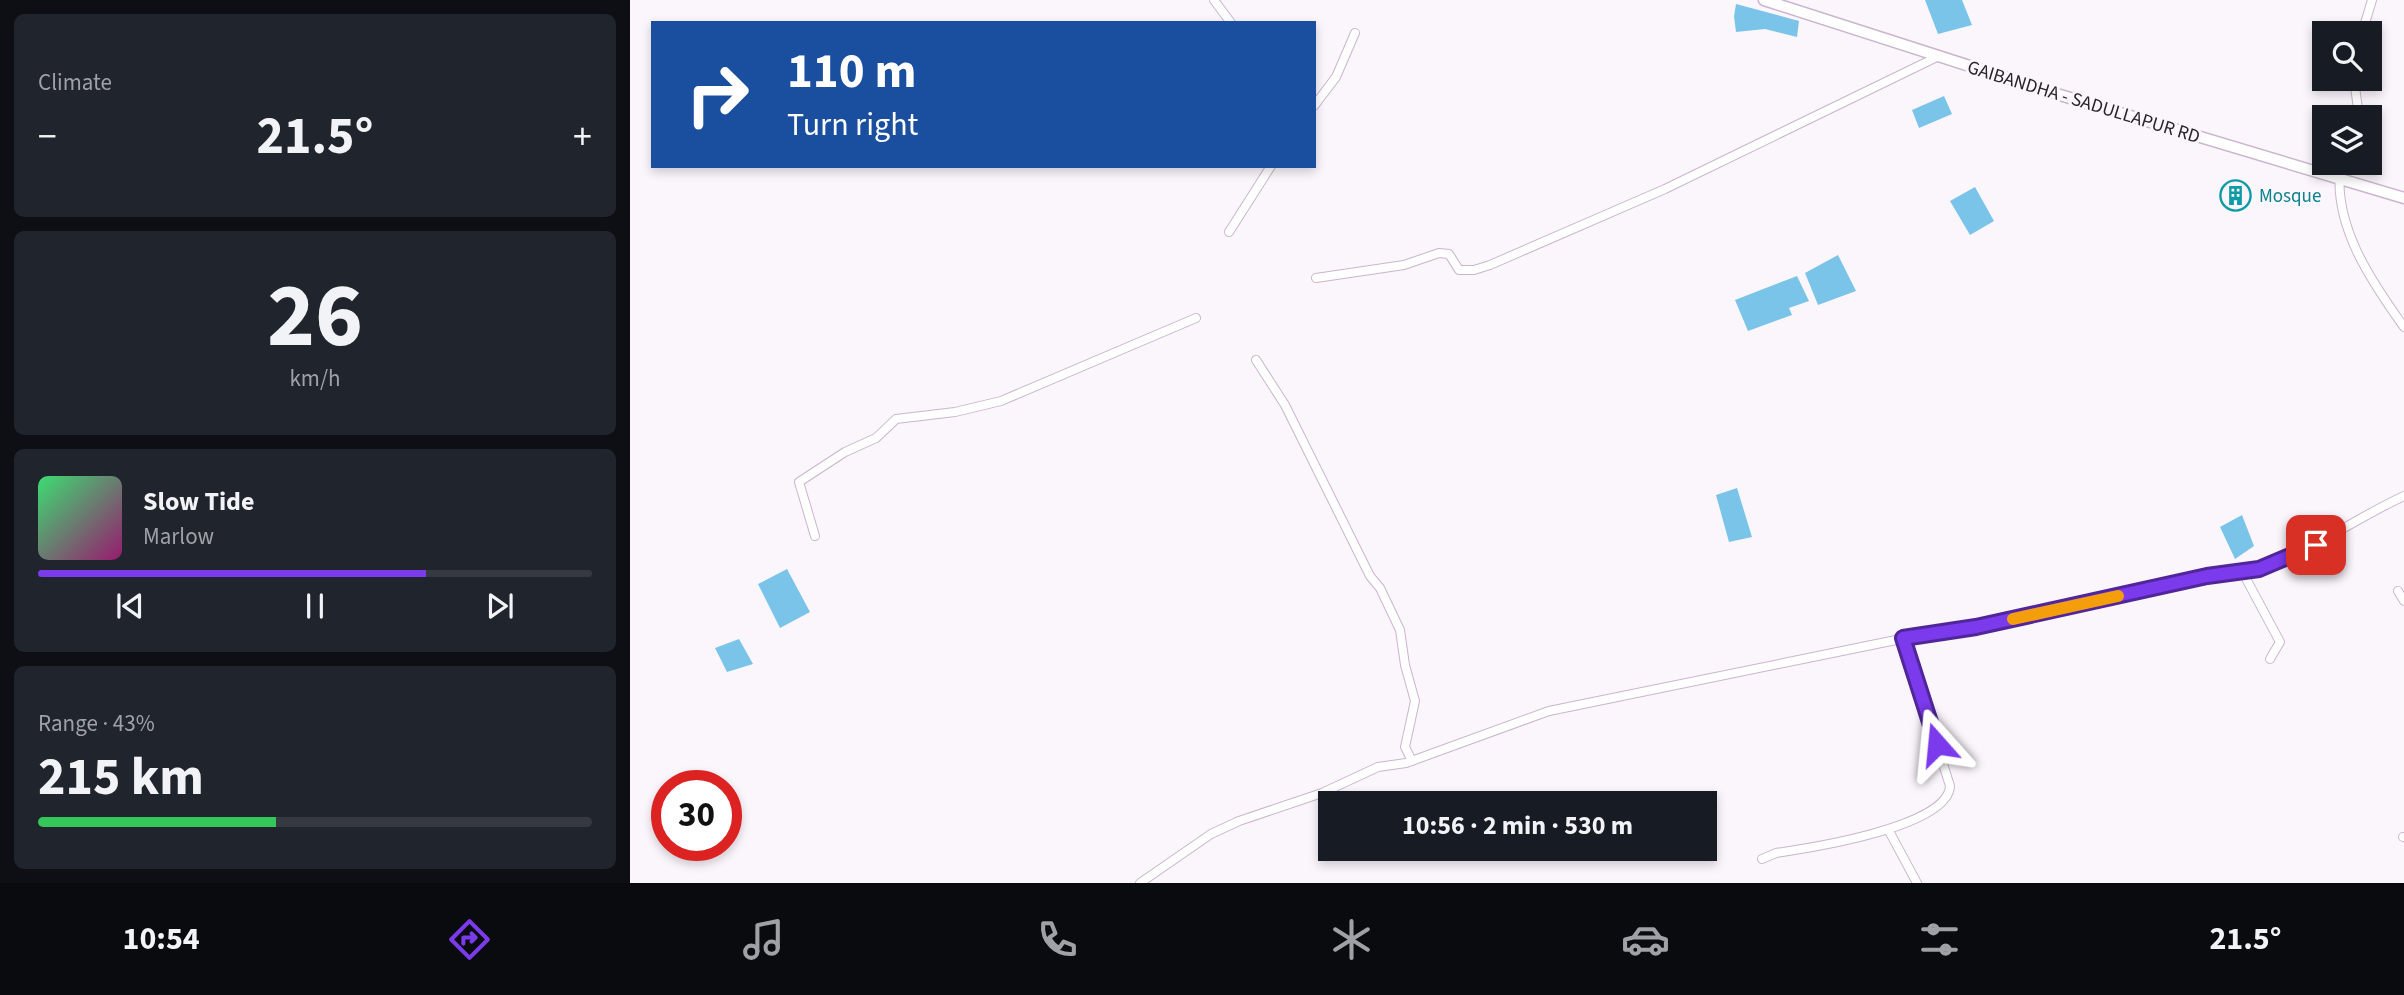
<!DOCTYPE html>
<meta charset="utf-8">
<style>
body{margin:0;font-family:"Source Sans 3",sans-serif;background:#20242c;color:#f1f3f6;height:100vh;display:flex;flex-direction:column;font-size:26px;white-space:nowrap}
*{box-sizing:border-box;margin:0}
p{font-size:23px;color:#9ea1a6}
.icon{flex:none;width:38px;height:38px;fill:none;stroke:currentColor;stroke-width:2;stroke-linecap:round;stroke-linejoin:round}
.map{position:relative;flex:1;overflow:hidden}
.side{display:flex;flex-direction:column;gap:14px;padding:14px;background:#0d0f14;width:630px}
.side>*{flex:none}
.top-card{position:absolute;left:21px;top:21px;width:665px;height:147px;border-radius:0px;box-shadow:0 4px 10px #0003;background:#1a4fa0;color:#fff;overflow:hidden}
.buttons{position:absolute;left:1682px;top:21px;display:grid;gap:14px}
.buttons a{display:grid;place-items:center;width:70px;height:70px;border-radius:0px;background:#171b24;box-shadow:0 4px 10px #0003;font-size:35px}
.speed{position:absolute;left:21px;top:770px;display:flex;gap:14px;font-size:35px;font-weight:700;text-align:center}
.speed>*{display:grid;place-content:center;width:91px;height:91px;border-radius:50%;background:#171b24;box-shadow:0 4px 10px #0003;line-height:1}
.speed .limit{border:10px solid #d22;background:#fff;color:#111}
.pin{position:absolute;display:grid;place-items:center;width:60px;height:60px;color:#fff;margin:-30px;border-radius:14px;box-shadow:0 4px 10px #0006}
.me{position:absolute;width:77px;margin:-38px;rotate:342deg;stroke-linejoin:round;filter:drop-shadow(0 0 5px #0008)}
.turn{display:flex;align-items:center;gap:24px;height:147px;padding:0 21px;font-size:32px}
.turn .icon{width:91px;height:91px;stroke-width:2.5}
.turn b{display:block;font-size:49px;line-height:60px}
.big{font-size:52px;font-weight:700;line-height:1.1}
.side .card{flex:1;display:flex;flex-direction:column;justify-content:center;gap:10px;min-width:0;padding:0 24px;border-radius:10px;background:#20242c}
.side .dial{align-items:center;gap:0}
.dial b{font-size:91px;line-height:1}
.song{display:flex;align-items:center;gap:21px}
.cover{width:84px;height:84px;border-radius:10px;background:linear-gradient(135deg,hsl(140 70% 55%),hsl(320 70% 35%))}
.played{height:7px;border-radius:4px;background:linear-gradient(90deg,#7c3aed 70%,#363941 70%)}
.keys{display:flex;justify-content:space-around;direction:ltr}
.heat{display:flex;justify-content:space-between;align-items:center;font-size:38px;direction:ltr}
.charge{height:10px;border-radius:5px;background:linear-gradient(90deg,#34c759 43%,#363941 0)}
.trip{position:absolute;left:688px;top:791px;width:399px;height:70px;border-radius:0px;background:#171b24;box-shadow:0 4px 10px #0003;font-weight:700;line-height:70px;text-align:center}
.tabs{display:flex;height:112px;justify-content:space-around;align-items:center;background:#090b0e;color:#9ea1a6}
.tabs .icon{width:49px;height:49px}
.tabs .active{color:#7c3aed}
.tabs b{font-size:32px;color:#f1f3f6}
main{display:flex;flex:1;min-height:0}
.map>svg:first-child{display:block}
</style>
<main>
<section class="side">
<div class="card"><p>Climate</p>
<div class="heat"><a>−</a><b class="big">21.5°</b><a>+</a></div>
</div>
<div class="card dial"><b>26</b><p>km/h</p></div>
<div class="card">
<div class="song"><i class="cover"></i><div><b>Slow Tide</b><p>Marlow</p></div></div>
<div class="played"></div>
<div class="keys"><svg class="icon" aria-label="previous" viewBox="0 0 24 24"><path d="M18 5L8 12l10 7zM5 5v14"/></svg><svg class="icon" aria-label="pause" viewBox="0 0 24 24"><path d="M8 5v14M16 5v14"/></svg><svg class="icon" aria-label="next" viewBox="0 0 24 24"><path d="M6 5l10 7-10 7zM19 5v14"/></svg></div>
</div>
<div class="card"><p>Range · 43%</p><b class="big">215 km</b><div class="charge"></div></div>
</section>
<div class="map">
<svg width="1774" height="883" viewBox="0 0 1774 883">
<rect width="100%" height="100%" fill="#fbf6fc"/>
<!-- water -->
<g fill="#7ac3e9">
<path d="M1295,0H1332L1342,25L1308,34Z"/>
<path d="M1106,4L1169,21L1167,37L1135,29L1106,32L1104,16Z"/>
<path d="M1314,96L1322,114L1289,128L1282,110Z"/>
<path d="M1345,187L1364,221L1340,235L1320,201Z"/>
<path d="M1208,255L1226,291L1188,305L1175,273Z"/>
<path d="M1167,276L1179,301L1159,308L1162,315L1118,331L1105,300Z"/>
<path d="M1107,488L1122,537L1099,542L1086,495Z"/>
<path d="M1612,515L1624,546L1605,559L1590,527Z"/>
<path d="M157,569L180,612L150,628L128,584Z"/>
<path d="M109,639L123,664L97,672L85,648Z"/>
</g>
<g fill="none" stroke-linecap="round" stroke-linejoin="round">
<defs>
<g id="minor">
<path d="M584,0L601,23"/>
<path d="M1732,33L1742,0"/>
<path d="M1724,79L1728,109L1725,117"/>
<path d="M684,106L706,77L725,33"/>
<path d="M1711,163C1701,223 1741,281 1774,327"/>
<path d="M599,232L641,166"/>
<path d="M686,278L774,265L809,253L819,254L829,270H844L860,265L1035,189L1309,56"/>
<path d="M626,360L655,405L740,576L750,588L770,630L775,665L785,701L775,747L782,761"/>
<path d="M185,536L169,482L215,452L246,438L266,419L325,412L371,401L566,318"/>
<path d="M1613,573L1650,642L1640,659"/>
<path d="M1768,591L1774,601"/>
<path d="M1259,831L1287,883"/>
<path d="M1773,837H1774"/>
<path d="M1132,859L1146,853C1180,848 1318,827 1320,786L1273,638"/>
<path d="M510,883L581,834L609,821L692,793L748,767L776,763L919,711L1266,640L1345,627L1577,576C1663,570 1701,530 1774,496"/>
</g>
<path id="major" d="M1134,0L1430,95L1774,198"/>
</defs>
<!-- minor casing -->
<use href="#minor" stroke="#cbb4cf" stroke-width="10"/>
<!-- major casing -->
<use href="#major" stroke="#cbb4cf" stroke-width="13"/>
<!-- minor -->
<use href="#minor" stroke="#fff" stroke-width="8"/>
<!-- major -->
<use href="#major" stroke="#fff" stroke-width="10"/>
</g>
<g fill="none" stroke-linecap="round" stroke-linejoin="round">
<defs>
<path id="route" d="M1307,744L1273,638L1346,627L1577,576L1629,569L1686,545"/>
</defs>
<!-- route casing -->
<use href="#route" stroke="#51269a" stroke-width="18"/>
<!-- route -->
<use href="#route" stroke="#7c3aed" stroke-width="12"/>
<!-- slow -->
<path stroke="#f59e0b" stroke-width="12" d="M1383,619L1488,596"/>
</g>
<!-- icons -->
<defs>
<symbol id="building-ring" viewBox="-11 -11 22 22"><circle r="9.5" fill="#fbf6fc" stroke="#0f9aa8" stroke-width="1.5"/><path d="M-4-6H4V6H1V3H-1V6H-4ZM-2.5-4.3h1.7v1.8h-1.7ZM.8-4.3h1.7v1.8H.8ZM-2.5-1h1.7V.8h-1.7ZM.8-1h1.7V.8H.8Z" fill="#0f9aa8"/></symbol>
</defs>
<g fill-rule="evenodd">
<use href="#building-ring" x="1588" y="178" width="35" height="35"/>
</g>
<g text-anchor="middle" stroke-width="6" stroke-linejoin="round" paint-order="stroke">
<!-- street labels -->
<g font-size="19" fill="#2a222c" stroke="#fbf6fc">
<text transform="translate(1454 101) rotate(17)" y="7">GAIBANDHA - SADULLAPUR RD</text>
</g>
<!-- culture labels -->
<g font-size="19" fill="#0d838f" stroke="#fbf6fc" text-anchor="start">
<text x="1629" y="202">Mosque</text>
</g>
</g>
</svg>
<div class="buttons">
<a><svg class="icon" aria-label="search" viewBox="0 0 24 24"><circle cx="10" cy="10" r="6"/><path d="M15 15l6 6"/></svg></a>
<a><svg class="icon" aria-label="layers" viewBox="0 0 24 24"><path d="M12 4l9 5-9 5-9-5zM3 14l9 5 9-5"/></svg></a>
</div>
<div class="speed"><div class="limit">30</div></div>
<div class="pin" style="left:1686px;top:545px;background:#d93025"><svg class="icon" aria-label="arrive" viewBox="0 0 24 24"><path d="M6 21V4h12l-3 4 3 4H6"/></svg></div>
<svg class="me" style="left:1307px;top:744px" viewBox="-20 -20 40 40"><path d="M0-17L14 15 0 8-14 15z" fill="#7c3aed" stroke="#fff" stroke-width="4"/></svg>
<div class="trip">10:56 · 2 min · 530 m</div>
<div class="top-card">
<div class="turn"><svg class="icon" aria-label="right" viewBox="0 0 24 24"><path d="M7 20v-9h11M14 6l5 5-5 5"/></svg><div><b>110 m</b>Turn right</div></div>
</div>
</div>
</main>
<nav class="tabs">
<b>10:54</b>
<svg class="icon active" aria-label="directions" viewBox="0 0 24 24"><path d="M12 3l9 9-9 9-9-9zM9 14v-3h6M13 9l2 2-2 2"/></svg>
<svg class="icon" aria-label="music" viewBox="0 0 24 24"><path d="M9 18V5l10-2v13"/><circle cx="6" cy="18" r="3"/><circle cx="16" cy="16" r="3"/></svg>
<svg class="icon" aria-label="phone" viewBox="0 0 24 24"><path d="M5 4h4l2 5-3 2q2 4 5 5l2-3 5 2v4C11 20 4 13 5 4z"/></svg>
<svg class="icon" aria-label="climate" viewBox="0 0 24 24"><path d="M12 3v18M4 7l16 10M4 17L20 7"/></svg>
<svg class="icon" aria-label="car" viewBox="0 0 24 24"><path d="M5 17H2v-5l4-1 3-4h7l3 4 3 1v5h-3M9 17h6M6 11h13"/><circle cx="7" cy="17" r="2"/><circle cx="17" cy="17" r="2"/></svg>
<svg class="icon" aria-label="filters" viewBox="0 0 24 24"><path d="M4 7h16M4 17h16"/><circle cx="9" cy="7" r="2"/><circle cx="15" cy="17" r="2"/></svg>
<b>21.5°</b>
</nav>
